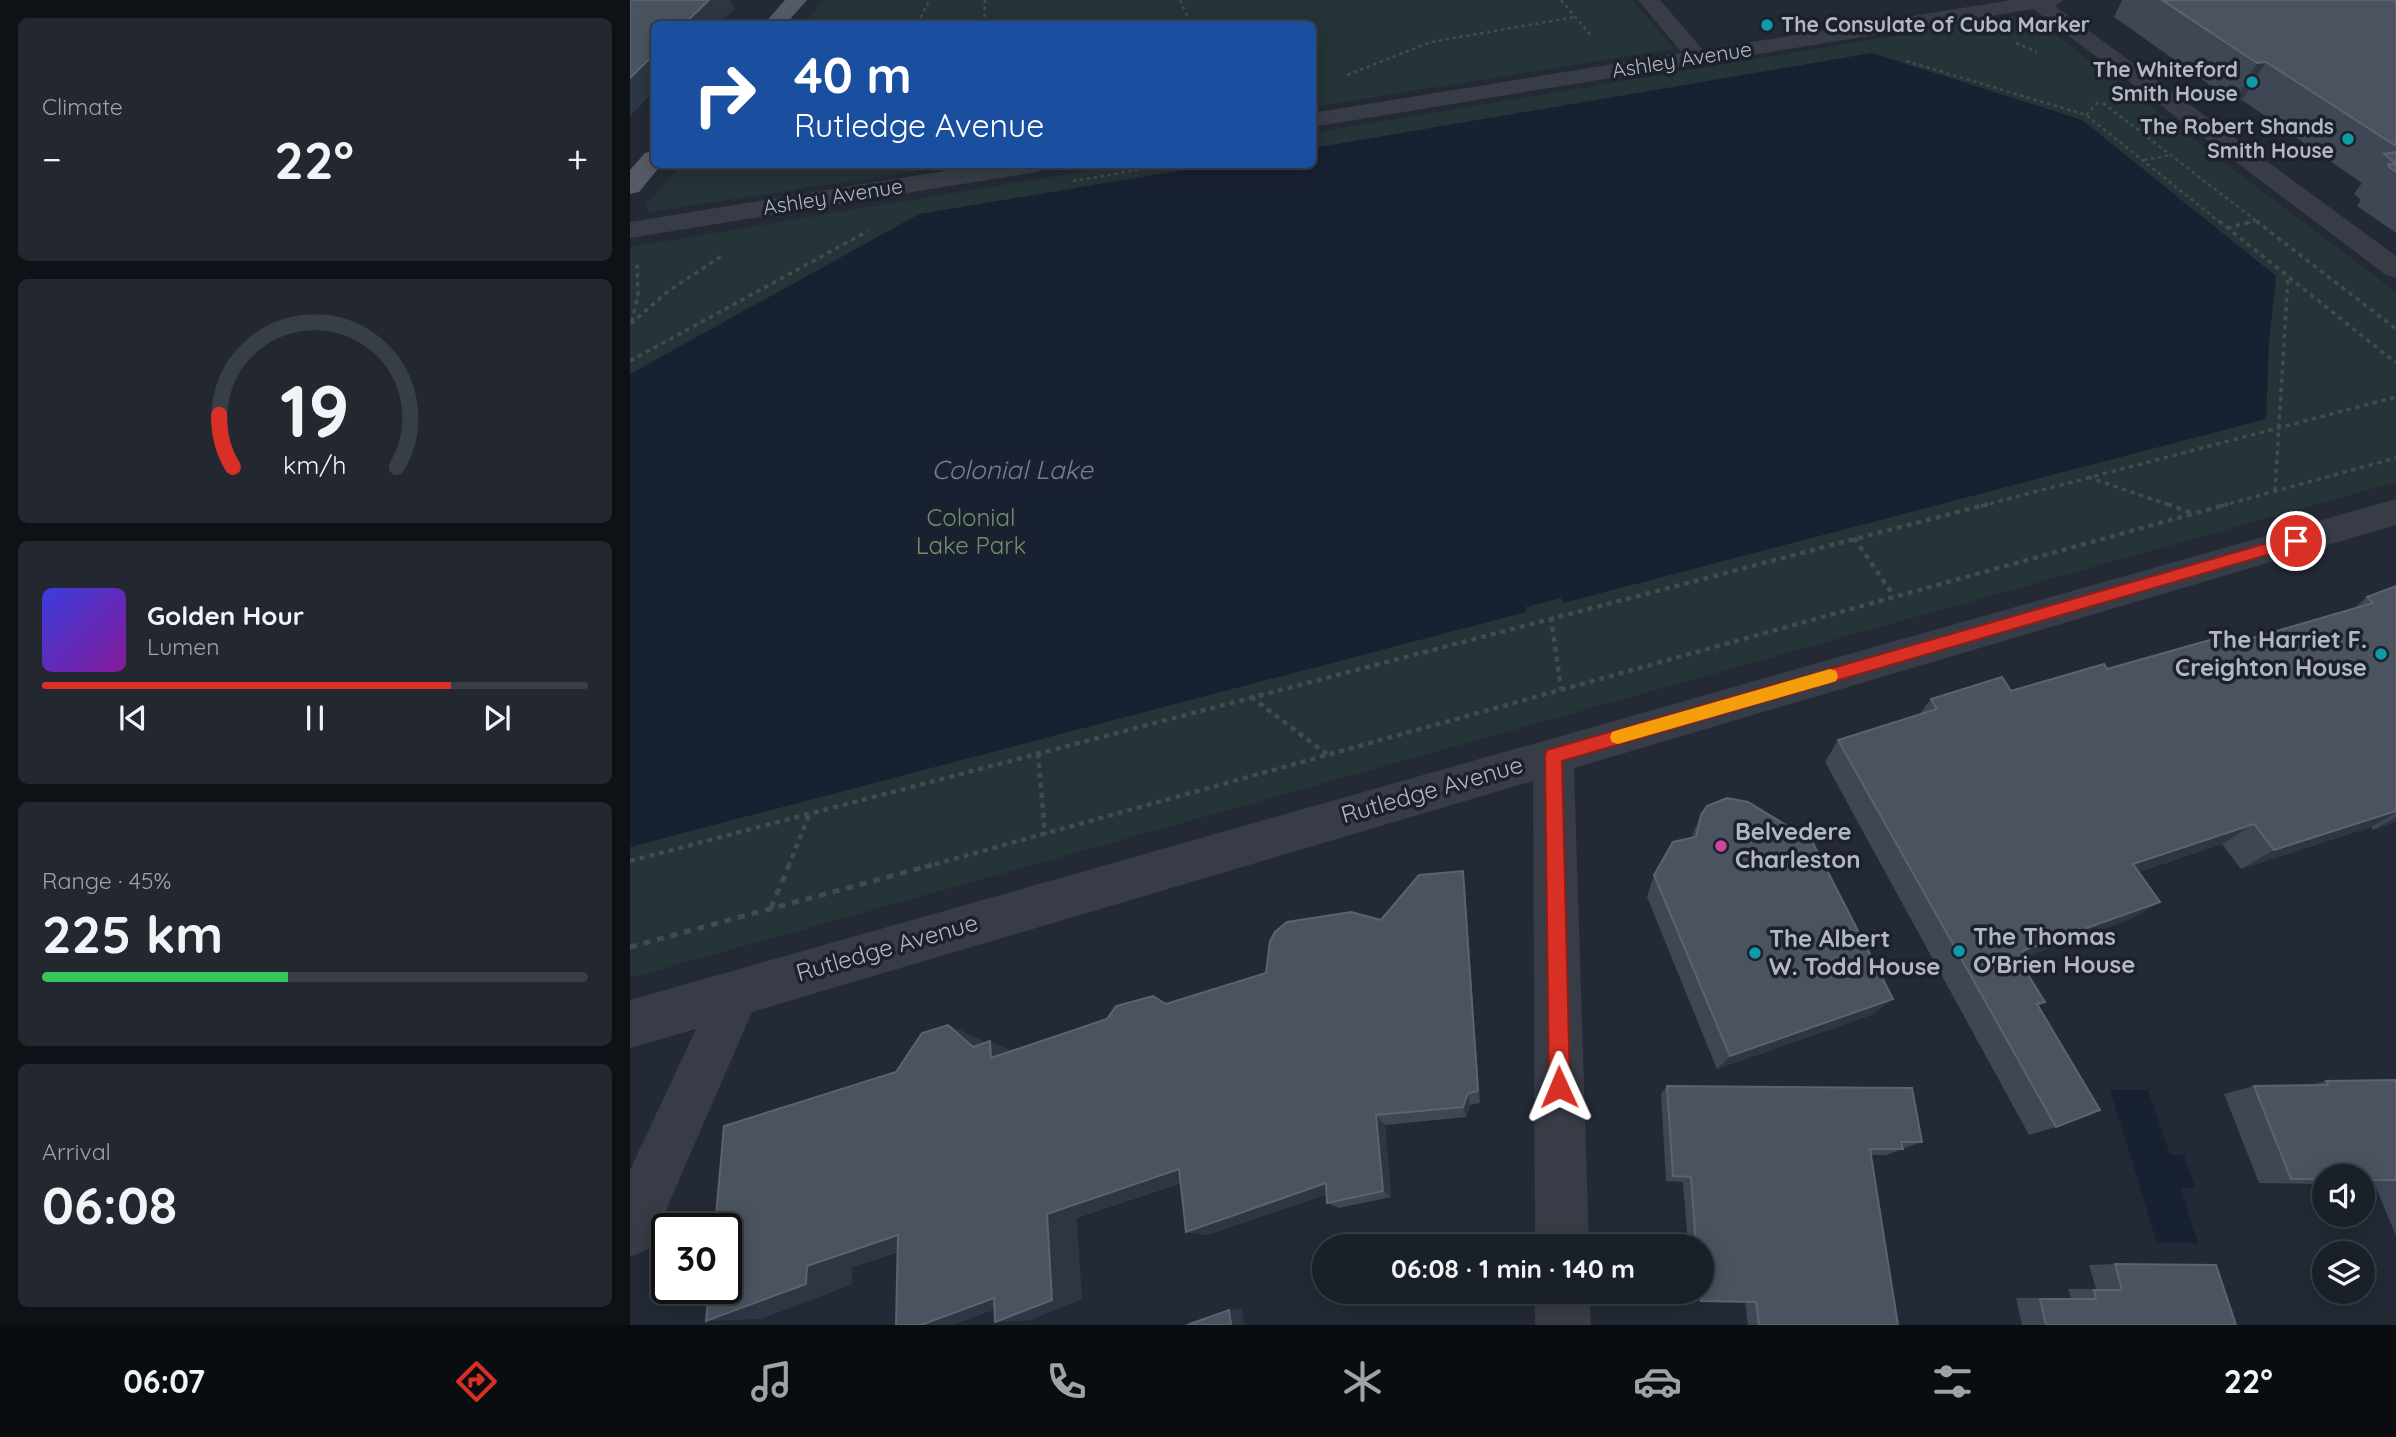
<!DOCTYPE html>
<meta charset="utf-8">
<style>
body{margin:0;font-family:Quicksand,sans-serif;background:#232830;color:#f1f3f6;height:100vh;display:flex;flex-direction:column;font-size:26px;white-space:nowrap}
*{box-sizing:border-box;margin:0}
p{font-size:23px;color:#9fa3a8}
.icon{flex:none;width:38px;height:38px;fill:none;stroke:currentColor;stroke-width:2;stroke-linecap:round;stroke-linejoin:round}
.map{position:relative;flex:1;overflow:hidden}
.drawer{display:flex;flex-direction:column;gap:18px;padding:18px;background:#0e1216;width:630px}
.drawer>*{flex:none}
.banner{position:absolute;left:21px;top:21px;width:665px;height:147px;border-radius:10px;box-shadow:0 4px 18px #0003,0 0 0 2px #383e45;background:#1a4fa0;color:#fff;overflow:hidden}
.fabs{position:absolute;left:1682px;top:1164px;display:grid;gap:14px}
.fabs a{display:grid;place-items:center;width:63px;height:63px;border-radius:50%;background:#1a2028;box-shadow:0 4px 18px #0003,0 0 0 2px #383e45;font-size:35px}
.speed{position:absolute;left:21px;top:1213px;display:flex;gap:14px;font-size:35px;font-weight:700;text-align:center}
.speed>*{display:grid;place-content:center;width:91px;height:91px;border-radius:50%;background:#1a2028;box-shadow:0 4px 18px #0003,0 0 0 2px #383e45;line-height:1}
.speed .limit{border:4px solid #111;border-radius:10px;background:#fff;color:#111}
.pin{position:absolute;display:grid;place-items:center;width:60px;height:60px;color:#fff;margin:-30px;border:4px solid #fff;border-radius:50%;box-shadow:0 2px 7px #0007}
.me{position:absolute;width:77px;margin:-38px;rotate:359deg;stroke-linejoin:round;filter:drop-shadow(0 0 5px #0008)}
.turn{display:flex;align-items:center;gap:24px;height:147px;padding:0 28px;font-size:32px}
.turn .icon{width:91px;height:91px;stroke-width:2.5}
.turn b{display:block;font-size:49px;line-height:60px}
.big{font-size:52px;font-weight:700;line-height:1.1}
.drawer .card{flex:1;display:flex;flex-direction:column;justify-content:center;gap:10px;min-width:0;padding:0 24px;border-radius:10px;background:#232830}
.drawer .dial{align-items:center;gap:0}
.dial svg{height:182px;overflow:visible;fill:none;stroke:#383e45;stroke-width:7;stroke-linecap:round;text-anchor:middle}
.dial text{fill:#f1f3f6;stroke:none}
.song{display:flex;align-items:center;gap:21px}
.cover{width:84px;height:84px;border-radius:10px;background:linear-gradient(135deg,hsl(240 70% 55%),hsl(290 70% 35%))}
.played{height:7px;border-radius:4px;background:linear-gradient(90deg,#d93025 75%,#383e45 75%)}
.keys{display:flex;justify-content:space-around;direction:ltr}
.heat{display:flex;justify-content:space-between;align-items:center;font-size:38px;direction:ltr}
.charge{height:10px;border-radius:5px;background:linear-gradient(90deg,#34c759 45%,#383e45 0)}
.trip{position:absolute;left:682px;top:1234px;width:402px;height:70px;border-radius:35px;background:#1a2028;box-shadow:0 4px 18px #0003,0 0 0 2px #383e45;font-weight:700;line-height:70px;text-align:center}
.tab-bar{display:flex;height:112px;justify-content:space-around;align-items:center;background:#0a0d10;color:#9fa3a8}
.tab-bar .icon{width:49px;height:49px}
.tab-bar .on{color:#d93025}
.tab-bar b{font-size:32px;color:#f1f3f6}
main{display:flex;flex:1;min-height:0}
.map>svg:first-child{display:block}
</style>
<main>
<section class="drawer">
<div class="card"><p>Climate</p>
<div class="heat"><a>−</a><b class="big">22°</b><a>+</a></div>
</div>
<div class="card dial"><svg viewBox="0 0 100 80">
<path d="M14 69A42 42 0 1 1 86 69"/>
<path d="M14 69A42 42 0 0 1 8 46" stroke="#d93025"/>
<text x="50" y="56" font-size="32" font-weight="700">19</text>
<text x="50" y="72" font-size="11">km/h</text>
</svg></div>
<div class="card">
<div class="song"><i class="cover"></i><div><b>Golden Hour</b><p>Lumen</p></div></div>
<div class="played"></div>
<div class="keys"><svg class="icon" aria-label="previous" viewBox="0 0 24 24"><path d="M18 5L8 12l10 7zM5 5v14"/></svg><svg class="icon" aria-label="pause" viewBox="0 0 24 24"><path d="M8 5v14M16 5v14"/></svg><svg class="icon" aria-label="next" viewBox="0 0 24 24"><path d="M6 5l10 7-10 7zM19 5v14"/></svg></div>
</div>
<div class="card"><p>Range · 45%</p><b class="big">225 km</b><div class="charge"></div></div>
<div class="card"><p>Arrival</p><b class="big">06:08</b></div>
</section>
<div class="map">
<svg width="1766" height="1325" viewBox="0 0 1766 1325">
<rect width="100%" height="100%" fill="#232a36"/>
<!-- green -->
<g fill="#253437">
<path d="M194,0H1003L1044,49L683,107L682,24H173Z"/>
<path d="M1388,15L1399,16L1406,20L1766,292V482L0,978V247L492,165L682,164L683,133Z"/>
<path d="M52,164H327V165L19,212L16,205Z"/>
</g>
<!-- water -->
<g fill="#182132">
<path d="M1242,53L1452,120L1646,276L1639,342L1636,419L933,603L931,598L896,607V612L0,847V374L289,214L584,165L682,164L683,148Z"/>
<path d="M1480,1090H1518L1540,1155H1554L1565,1187L1551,1188L1568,1243H1527Z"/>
</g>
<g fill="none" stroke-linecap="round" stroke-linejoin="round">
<!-- path-far3 -->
<g stroke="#3e4d4f" stroke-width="2.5" stroke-dasharray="3.5 3.5" stroke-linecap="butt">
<path d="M550,0L561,24"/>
<path d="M931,0L962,37"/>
<path d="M288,24L299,0"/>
<path d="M354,24L355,0"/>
<path d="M1386,43L1407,52"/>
<path d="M1276,61L1456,115L1591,223"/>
<path d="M717,75L801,42L945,17"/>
<path d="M1473,103L1629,223"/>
<path d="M1456,115L1470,100"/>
<path d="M1514,160L1540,155"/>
<path d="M443,181L543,164"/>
<path d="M1617,223L1625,221"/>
</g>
<!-- path-far2 -->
<g stroke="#3e4d4f" stroke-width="3.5" stroke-dasharray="4.5 4.5" stroke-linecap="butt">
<path d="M1589,221L1766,363"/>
<path d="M1626,221L1766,329"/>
<path d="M1597,228L1624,221"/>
<path d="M2,322L8,295L7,265"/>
<path d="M1,324L37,292L93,255"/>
<path d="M0,361L238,231"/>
<path d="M1458,477L1542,506"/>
<path d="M1645,491L1658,277"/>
<path d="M1351,506L1766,397"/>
<path d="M1591,506L1766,458"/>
</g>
<!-- path-far1 -->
<g stroke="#3e4d4f" stroke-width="4.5" stroke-dasharray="5 5" stroke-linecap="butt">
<path d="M1537,504L1562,513"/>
<path d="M1224,538L1264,596"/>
<path d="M921,617L931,689"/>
<path d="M621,697L698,755"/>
<path d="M408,753L415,835"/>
<path d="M0,861L1358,504"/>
<path d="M158,867L180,813"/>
<path d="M295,867L1598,504"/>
</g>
<!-- path -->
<g stroke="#3e4d4f" stroke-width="5" stroke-dasharray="7 7" stroke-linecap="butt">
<path d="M141,908L159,865"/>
<path d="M0,947L302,865"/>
</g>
<!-- minor -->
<g fill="#373c46" fill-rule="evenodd">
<path d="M1008,0H1030L1073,50L1382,0H1433L1425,6L1766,256V278L1756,275L1403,9L682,127V113L1052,53Z"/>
<path d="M356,164H419L416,169L407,172L0,238V222Z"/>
<path d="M1766,499V525L944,768L959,1246H905L903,781L122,1012L19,1249L0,1257V1170L66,1029L0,1048V1000Z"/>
<path d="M905,1292H959L961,1325H905Z"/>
</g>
<!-- major -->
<g fill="#555b66" fill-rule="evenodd">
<path d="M155,0H177L156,24H134Z"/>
<path d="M24,150V164H32L9,192L0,194V170L15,153Z"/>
</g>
</g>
<!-- wall -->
<g fill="#3f4654">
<path d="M1492,0H1766V233L1727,206L1731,200L1724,194L1732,183L1612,100L1604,102L1484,17Z"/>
<path d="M1766,586V821L1743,830L1741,827L1611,869L1592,844L1509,872L1530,902L1501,919L1395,957L1398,975L1415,1002L1408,1006L1426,1127L1399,1135L1195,762L1208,740L1289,715L1301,699L1381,691L1477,669L1605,643L1722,610L1737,597Z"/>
<path d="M1071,815L1263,999L1241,1015L1087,1069L1017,897L1024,875L1061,838Z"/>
<path d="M833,871L835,893L850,1103L840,1105L836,1117L755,1125L761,1197L709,1208L697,1203V1194L577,1235L556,1232L551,1183L446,1218L452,1299L400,1320L365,1322V1309L322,1325L268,1252L222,1267V1284L130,1319L266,1072L318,1025L351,1040L354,1043L360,1041L382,1051L636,973L751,920Z"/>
<path d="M1766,1080V1236L1745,1185L1732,1184V1176H1694V1184L1629,1183L1594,1094L1624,1086L1680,1085L1696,1081Z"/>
<path d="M1037,1086L1292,1142L1256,1155H1240L1268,1325H1118L1115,1302L1062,1300V1292H1073V1246H1058L1053,1182L1036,1181L1031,1094Z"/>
<path d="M1485,1264L1606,1325H1392L1386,1298H1441L1438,1289H1466L1459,1265Z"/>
</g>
<!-- shaded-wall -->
<g fill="#2e3643">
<path d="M79,0H99L105,9L90,24H54Z"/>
<path d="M24,54V91L0,116V78Z"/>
<path d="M1636,62L1612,100L1604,102L1627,63Z"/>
<path d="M1766,811V813L1741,827L1611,869L1644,850Z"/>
<path d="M1766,817V821L1743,830Z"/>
<path d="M1624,824L1592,844L1476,883L1503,864Z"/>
<path d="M833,871L835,893L850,1103L848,1091Z"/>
<path d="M1530,902L1501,919L1368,967L1392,951Z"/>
<path d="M1263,999L1241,1015L1087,1069L1100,1056Z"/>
<path d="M318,1025L351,1040L361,1049L360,1041L391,1055L361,1058L343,1047Z"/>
<path d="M838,1093L840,1105L836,1117L833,1107Z"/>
<path d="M746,1115L755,1125L761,1197L753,1191Z"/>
<path d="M549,1169L570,1176L446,1218L452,1299L400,1320L365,1322L417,1214Z"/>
<path d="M696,1183L708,1190L577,1235L556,1232Z"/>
<path d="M268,1235L307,1238L222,1267V1284L130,1319L76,1321L177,1266Z"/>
<path d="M398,1297L322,1325H291L364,1298Z"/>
<path d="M612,1309L614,1325H601L599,1310Z"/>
</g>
<!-- building -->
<g fill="#4b5360" stroke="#5b6270" stroke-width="2">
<path d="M0,0H79L54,24H24V54L0,78Z"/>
<path d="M1532,0H1766V146L1636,62L1627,63Z"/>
<path d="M1766,152V164L1754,154Z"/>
<path d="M1759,164L1766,165V172L1758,166Z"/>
<path d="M1766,586V811L1644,850L1624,824L1503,864L1530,902L1392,951L1404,971L1397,973L1415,1002L1407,1004L1470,1110L1426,1127L1208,740L1307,709L1301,699L1372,677L1381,691L1474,664L1477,669L1598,635L1605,643L1743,603L1737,597Z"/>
<path d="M1097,798L1118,802L1182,841L1263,999L1100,1056L1024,875L1043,842L1066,837L1071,815L1077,806Z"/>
<path d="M833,871L848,1091L838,1093L833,1107L746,1115L753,1191L697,1203L696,1183L556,1232L549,1169L417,1214L422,1300L365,1322L364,1298L291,1325H266L268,1235L177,1266L176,1284L76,1321L79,1288H96V1228H85L94,1126L266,1072L292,1033L318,1025L343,1047L360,1041L361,1058L477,1019L486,1006L523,996L536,1004L636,973L640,941L645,932L657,922L721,912L751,920L789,875Z"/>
<path d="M1766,1080V1180H1732V1176H1694V1179H1661L1624,1086L1698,1085L1696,1081Z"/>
<path d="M1037,1086L1282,1088L1292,1142H1271L1273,1149H1240L1268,1325H1129L1126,1302L1071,1301L1070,1292H1073V1246H1066L1061,1177L1043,1176Z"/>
<path d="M1485,1264L1586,1265L1606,1325H1416L1410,1299H1466L1464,1290H1492Z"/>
<path d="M599,1310L601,1325H557Z"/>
</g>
<!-- route -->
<path fill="#d93025" stroke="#8d1f18" stroke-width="2" d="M1666,535L1671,537L1673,541L1671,545L932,761L940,1087L937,1095L929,1098L922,1095L919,1087L915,755L917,750Z"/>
<!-- slow -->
<path fill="#f59e0b" d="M1200,669L1206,671L1208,676L1206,681L1200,683L988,744L982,742L980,737L982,732L988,730Z"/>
<!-- markers -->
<g fill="#0f9aa8" stroke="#1c212b" stroke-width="2.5">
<circle cx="1137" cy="25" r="7"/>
<circle cx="1622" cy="82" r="7"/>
<circle cx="1718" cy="139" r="7"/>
<circle cx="1751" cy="654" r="7"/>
<circle cx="1329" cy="951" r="7"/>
<circle cx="1125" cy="953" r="7"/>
</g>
<circle fill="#d1479c" stroke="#1c212b" stroke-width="2.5" cx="1091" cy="846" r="7"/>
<g text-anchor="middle" stroke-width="7" stroke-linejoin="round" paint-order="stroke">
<!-- far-poi labels -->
<g font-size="21" font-weight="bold" fill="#b1b7c3" stroke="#1c212b" text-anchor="end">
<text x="1151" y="32" text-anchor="start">The Consulate of Cuba Marker</text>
<text x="1608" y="77">The Whiteford<tspan x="1608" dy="24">Smith House</tspan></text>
<text x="1704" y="134">The Robert Shands<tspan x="1704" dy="24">Smith House</tspan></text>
</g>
<!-- far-street labels -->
<g font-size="21" fill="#b1b7c3" stroke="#1c212b">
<text transform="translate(1052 60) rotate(-9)" y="7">Ashley Avenue</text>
<text transform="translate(203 197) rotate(-9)" y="7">Ashley Avenue</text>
</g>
<!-- park labels -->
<g font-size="24" fill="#6c9076" stroke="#1c212b">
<text x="341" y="526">Colonial<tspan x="341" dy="28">Lake Park</tspan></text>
</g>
<!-- poi labels -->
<g font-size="24" font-weight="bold" fill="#b1b7c3" stroke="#1c212b" text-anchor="start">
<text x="1737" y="648" text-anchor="end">The Harriet F.<tspan x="1737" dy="28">Creighton House</tspan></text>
<text x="1105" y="840">Belvedere<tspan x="1105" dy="28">Charleston</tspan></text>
<text x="1343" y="945">The Thomas<tspan x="1343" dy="28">O'Brien House</tspan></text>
<text x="1139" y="947">The Albert<tspan x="1139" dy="28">W. Todd House</tspan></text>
</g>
<!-- street labels -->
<g font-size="24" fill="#b1b7c3" stroke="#1c212b">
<text transform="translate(802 790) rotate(-16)" y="8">Rutledge Avenue</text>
<text transform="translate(257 948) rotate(-16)" y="8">Rutledge Avenue</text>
</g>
<!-- water labels -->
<g font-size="26" font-style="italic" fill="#6e809e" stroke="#1c212b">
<text x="382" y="479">Colonial Lake</text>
</g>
</g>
</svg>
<div class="fabs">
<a><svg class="icon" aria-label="sound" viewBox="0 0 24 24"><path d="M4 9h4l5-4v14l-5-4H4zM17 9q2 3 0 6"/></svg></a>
<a><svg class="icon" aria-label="layers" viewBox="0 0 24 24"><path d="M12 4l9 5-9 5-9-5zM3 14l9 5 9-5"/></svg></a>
</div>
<div class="speed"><div class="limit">30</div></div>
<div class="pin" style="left:1666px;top:541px;background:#d93025"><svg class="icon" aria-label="arrive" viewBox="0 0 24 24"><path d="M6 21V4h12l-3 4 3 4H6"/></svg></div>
<svg class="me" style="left:929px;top:1087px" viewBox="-20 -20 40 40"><path d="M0-17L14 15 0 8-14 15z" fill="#d93025" stroke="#fff" stroke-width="4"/></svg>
<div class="trip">06:08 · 1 min · 140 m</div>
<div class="banner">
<div class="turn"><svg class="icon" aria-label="right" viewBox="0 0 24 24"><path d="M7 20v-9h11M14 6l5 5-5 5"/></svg><div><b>40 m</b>Rutledge Avenue</div></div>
</div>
</div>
</main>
<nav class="tab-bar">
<b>06:07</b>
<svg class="icon on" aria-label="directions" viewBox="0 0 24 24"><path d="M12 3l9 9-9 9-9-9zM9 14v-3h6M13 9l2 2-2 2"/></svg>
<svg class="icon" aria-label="music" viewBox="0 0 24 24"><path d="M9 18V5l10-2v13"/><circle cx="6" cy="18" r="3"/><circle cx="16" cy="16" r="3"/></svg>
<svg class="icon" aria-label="phone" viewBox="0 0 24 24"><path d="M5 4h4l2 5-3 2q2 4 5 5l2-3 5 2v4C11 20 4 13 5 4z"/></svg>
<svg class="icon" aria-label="climate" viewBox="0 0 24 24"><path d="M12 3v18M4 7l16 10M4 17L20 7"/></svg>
<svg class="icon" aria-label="car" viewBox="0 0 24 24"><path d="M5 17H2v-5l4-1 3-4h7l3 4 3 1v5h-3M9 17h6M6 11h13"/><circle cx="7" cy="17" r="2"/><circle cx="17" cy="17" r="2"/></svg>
<svg class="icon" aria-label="filters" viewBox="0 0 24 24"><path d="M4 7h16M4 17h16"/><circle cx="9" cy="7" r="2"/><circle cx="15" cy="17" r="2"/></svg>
<b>22°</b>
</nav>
